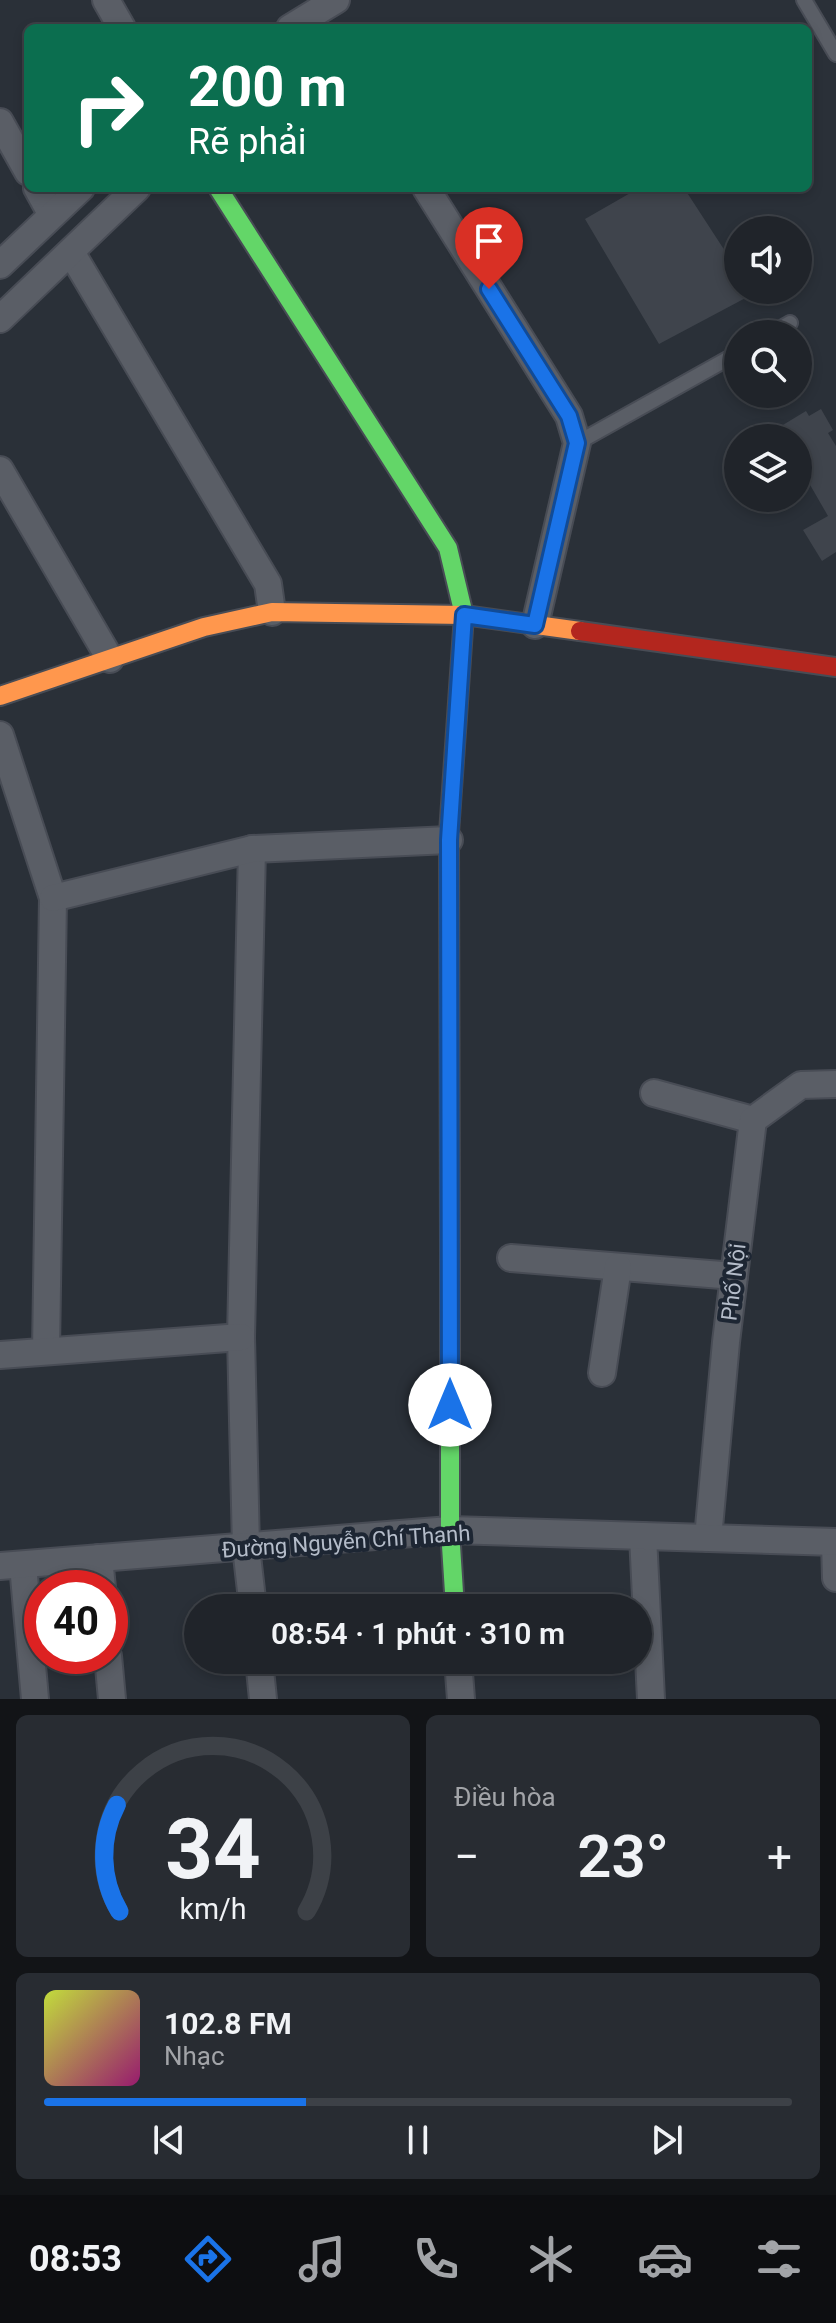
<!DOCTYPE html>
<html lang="vi">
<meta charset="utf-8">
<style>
body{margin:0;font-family:Roboto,sans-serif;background:#282c32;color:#f1f3f6;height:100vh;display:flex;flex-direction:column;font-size:30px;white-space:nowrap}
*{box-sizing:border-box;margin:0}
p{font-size:26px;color:#a2a4a8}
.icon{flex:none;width:44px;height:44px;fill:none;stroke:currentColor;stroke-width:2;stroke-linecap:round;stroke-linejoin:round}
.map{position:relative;height:1699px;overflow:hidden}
.panel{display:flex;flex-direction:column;gap:16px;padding:16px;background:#121417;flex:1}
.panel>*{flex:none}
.hud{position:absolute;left:24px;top:24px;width:788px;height:168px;border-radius:12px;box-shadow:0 4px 12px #0003,0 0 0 2px #3d4147;background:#0b6e4f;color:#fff;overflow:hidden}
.controls{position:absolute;left:724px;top:216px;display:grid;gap:16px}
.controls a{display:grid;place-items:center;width:88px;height:88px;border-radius:50%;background:#20242a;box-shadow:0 4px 12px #0003,0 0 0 2px #3d4147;font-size:40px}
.speed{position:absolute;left:24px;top:1570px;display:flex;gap:16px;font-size:40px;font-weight:700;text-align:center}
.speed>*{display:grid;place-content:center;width:104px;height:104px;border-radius:50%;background:#20242a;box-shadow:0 4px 12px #0003,0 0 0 2px #3d4147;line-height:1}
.speed .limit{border:12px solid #d22;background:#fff;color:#111}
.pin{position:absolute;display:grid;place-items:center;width:68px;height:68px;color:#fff;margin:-82px -34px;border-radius:50% 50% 50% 0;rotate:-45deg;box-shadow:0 0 8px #0007}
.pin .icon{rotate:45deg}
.me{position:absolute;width:88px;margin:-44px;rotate:0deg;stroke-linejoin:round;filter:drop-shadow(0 0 6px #0008)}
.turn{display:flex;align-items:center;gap:28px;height:168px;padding:0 32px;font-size:36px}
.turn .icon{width:104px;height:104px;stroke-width:2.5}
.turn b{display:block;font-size:56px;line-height:68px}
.big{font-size:60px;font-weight:600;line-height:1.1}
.panel .card{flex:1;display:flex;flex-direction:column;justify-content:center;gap:12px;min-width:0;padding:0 28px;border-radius:12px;background:#282c32}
.panel .dial{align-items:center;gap:0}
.dial svg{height:208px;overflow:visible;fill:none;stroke:#3d4147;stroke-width:7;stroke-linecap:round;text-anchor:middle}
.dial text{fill:#f1f3f6;stroke:none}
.song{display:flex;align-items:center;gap:24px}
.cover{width:96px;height:96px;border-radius:12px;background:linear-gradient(135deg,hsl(70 70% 55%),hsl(320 70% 35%))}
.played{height:8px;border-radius:4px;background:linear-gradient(90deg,#1a73e8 35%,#3d4147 35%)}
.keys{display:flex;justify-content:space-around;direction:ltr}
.heat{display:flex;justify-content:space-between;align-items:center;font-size:44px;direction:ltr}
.panel .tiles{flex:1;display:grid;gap:16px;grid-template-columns:1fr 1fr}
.card:last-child{grid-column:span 2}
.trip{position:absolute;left:184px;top:1594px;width:468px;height:80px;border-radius:40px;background:#20242a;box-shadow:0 4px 12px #0003,0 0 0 2px #3d4147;font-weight:600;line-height:80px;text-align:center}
.menu{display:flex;height:128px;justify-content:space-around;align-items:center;background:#0d0e11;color:#a2a4a8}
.menu .icon{width:56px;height:56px}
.menu .active{color:#1a73e8}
.menu b{font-size:36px;color:#f1f3f6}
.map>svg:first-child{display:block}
</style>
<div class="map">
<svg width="836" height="1699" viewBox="0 0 836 1699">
<rect width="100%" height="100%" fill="#2a3038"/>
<!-- building -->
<g fill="#3f444c">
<path d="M639,188H684L738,271V290H751L753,294L659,344L585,219Z"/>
<path d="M821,409L833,430L828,433L836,446V552L822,561L803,530L828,516L798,464V438H770L768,434L806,411L809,416Z"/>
</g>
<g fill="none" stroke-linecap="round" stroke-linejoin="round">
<defs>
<g id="lane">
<path d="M804,0L836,54"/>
<path d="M771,334L790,323"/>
<path d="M577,443L738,353"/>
</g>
<g id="street">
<path d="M106,0L122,28"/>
<path d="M290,28L336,0"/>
<path d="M0,122L28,172"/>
<path d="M37,188L52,215"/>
<path d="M426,188L569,416L577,443L535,625"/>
<path d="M71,252L268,584L272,612"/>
<path d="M0,265L81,188"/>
<path d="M0,319L137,188"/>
<path d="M0,470L110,659"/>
<path d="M0,735L53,898L46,1351"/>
<path d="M252,849L241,1337L246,1547L253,1608"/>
<path d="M53,898L252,849L449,840"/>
<path d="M654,1093L753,1120"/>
<path d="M511,1258L734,1276"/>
<path d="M0,1355L241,1337"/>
<path d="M602,1373L618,1267"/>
<path d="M643,1536L651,1699"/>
<path d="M708,1538L726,1342L753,1120L801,1085L836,1084"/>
<path d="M835,1542L836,1578"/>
<path d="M99,1558L102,1588"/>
<path d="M23,1565L35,1699"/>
<path d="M0,1566L450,1530L836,1542"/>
<path d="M108,1656L112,1699"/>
<path d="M259,1660L263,1699"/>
<path d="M458,1660L461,1699"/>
</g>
<g id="fast">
<path d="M218,188L448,548L464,615L449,833"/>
<path d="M450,1255V1530L455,1608"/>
</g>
<g id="slow">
<path d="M0,696L204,627L272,612L464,615L580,631"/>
<path d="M449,833L450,1255"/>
</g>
<path id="jam" d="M580,631L836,667"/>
</defs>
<!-- lane casing -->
<use href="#lane" stroke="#484c55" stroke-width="18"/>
<!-- street casing -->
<use href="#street" stroke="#484c55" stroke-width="30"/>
<!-- fast casing -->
<use href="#fast" stroke="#484c55" stroke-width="22"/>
<!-- slow casing -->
<use href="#slow" stroke="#484c55" stroke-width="22"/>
<!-- jam casing -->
<use href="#jam" stroke="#484c55" stroke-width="22"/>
<!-- lane -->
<use href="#lane" stroke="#5a5e66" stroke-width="14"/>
<!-- street -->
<use href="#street" stroke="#5a5e66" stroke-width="26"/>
<!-- fast -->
<use href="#fast" stroke="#63d668" stroke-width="18"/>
<!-- slow -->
<use href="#slow" stroke="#ff974d" stroke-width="18"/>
<!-- jam -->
<use href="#jam" stroke="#b3261e" stroke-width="18"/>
</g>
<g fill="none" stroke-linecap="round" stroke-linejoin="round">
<defs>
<path id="route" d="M450,1405L449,840L464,615L535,625L577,443L569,416L489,289"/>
</defs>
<!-- route casing -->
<use href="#route" stroke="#114b97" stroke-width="20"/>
<!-- route -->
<use href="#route" stroke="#1a73e8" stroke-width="14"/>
</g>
<g text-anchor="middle" stroke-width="8" stroke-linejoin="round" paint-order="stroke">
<!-- street labels -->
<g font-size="22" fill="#b4bcc9" stroke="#1d2633">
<text transform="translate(733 1282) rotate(-83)" y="8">Phố Nội</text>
<text transform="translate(346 1541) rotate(-4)" y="8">Đường Nguyễn Chí Thanh</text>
</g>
</g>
</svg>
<div class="controls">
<a><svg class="icon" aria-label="sound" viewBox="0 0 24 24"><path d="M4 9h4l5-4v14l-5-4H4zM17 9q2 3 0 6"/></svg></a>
<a><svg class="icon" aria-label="search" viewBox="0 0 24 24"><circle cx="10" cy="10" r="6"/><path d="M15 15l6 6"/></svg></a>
<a><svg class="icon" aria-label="layers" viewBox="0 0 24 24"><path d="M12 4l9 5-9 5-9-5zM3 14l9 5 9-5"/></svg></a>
</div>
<div class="speed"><div class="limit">40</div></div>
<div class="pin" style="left:489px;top:289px;background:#d93025"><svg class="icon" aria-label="arrive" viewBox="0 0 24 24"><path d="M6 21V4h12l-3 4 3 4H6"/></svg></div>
<svg class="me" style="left:450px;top:1405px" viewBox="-20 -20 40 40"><circle r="19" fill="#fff"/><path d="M0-13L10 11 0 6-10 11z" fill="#1a73e8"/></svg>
<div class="trip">08:54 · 1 phút · 310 m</div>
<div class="hud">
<div class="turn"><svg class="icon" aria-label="right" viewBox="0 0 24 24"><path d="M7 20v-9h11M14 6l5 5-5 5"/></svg><div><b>200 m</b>Rẽ phải</div></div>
</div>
</div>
<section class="panel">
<div class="tiles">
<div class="card dial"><svg viewBox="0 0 100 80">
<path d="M14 69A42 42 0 1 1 86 69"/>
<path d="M14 69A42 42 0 0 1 13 28" stroke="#1a73e8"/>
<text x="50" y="56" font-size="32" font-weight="700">34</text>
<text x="50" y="72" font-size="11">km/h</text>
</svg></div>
<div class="card"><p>Điều hòa</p>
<div class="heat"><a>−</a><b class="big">23°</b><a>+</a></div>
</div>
<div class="card">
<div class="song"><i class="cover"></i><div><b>102.8 FM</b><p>Nhạc</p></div></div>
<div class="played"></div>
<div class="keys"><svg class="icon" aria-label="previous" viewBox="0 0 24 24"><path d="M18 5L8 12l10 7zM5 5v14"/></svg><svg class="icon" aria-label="pause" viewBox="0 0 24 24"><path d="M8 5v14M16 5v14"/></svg><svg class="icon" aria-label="next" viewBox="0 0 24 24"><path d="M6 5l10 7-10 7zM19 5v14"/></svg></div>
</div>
</div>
</section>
<nav class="menu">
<b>08:53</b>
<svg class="icon active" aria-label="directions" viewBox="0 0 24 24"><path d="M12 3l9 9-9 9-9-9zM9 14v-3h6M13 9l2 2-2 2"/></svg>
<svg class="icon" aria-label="music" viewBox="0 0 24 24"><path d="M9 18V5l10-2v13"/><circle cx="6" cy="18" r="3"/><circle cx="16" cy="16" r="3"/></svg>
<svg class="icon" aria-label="phone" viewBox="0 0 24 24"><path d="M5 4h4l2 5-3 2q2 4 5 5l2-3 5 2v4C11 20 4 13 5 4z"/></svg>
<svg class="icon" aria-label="climate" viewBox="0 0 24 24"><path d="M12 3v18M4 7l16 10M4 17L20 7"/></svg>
<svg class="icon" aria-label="car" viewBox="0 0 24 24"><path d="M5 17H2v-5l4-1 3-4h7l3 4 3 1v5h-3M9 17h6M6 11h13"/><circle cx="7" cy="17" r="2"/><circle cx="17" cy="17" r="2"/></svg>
<svg class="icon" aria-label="filters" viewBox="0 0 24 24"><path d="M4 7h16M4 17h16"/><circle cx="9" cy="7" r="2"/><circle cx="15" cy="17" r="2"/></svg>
</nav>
